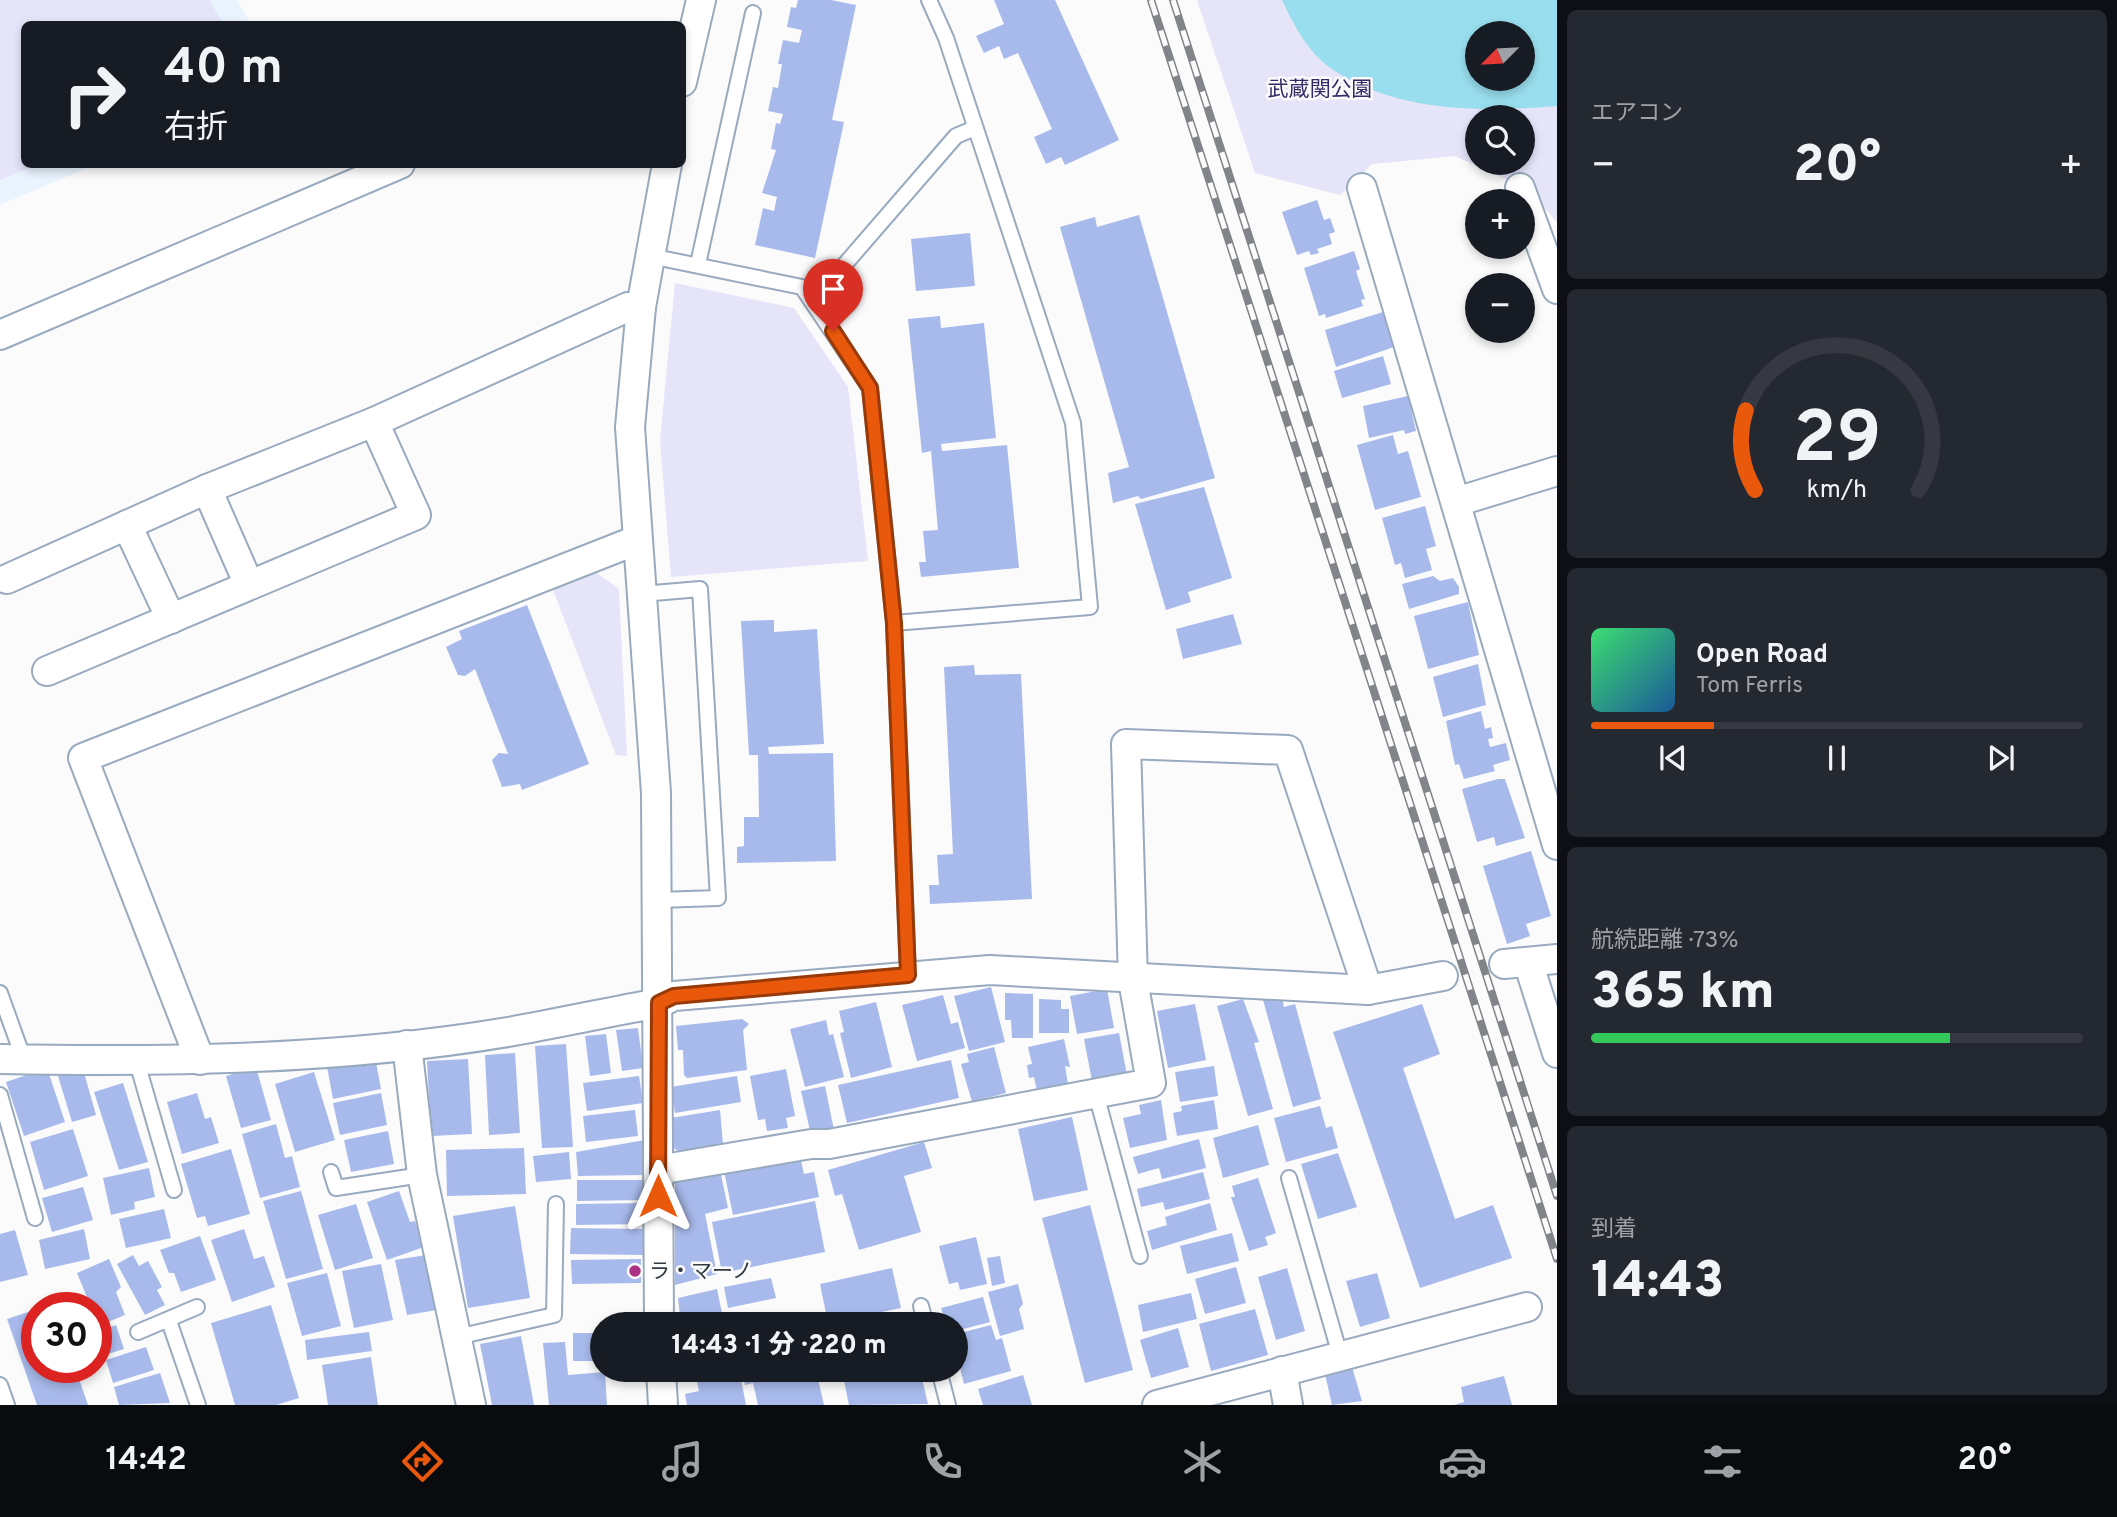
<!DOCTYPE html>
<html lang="ja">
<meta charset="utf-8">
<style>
body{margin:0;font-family:Overpass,"Noto Sans JP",sans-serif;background:#242831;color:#f1f3f6;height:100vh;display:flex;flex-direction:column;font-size:26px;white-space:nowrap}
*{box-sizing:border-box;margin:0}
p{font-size:23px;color:#9ea1a6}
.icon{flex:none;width:38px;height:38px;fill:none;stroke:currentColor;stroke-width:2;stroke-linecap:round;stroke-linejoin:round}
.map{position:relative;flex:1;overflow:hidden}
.side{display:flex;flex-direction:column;gap:10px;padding:10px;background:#0d0f14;width:560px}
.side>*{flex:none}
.guide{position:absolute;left:21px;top:21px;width:665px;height:147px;border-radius:10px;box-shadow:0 4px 10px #0003;background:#171b24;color:#f1f3f6;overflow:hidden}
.needle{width:46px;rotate:246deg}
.controls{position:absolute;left:1465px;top:21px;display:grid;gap:14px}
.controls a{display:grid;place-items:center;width:70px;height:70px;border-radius:50%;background:#171b24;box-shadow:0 4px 10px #0003;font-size:35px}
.speed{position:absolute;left:21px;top:1292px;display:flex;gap:14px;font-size:35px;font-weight:700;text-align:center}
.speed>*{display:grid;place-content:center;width:91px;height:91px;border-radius:50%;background:#171b24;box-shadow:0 4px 10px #0003;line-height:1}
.speed .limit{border:10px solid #d22;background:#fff;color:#111}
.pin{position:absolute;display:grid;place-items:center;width:60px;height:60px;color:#fff;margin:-72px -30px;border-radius:50% 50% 50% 0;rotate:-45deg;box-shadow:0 0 7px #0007}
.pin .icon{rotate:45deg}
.me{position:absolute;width:77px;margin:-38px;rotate:0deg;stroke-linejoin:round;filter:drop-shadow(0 0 5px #0008)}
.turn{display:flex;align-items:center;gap:24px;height:147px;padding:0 28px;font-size:32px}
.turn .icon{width:91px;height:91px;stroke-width:2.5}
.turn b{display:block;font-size:49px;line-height:60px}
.big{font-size:52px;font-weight:800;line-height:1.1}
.side .tile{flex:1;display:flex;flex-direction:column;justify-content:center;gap:10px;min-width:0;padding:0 24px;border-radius:10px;background:#242831}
.side .dial{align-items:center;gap:0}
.dial svg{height:182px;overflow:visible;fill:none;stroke:#363941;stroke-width:7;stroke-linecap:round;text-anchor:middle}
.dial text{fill:#f1f3f6;stroke:none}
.song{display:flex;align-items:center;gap:21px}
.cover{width:84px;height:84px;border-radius:10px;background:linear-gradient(135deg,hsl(140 70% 55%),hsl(210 70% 35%))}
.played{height:7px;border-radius:4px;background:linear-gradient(90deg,#ea580c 25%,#363941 25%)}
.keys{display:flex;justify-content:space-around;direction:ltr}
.heat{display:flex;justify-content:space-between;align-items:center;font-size:38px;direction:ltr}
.charge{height:10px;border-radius:5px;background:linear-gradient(90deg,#34c759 73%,#363941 0)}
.trip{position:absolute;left:590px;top:1312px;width:378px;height:70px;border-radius:35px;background:#171b24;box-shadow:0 4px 10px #0003;font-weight:800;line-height:70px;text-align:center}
.menu{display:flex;height:112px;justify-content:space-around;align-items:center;background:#090b0e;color:#9ea1a6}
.menu .icon{width:49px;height:49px}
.menu .on{color:#ea580c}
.menu b{font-size:32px;color:#f1f3f6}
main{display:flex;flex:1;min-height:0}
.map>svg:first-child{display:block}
</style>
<main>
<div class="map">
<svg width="1557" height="1405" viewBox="0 0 1557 1405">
<rect width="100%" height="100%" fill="#fbfbfb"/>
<!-- built -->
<path fill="#eaf4ff" d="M0,0H237L251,24H24V164L94,165L0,205Z"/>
<!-- green -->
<g fill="#e5e4f9" fill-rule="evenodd">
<path d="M0,0H209L224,24H24V164L35,165L0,180Z"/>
<path d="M1197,0H1557V222L1529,190L1455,156L1372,164L1340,195L1255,173ZM1477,33H1522V79H1477ZM1477,117H1522V163H1477Z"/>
<path d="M675,283L794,308L848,387L868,561L671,577L660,440Z"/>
<path d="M594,571L619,589L627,756L616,755L552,587Z"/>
</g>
<!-- water -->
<path fill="#99deee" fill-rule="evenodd" d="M1282,0H1557V106C1482,112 1397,113 1332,69C1309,54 1293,24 1282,0ZM1477,33H1522V79H1477Z"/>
<!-- building -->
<g fill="#a8baeb">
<path d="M798,0H831L856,5L832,120L844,122L815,258L755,245L763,208L774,211L777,197L762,193L776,150L771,149L776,123L780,124L783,114L768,111L773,87L778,88L782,64H778L783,40L799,43L802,30L787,27L791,7L796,8Z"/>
<path d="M994,0H1055L1119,140L1065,165L1061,157L1046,164L1034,137L1052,129L1018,53L1004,59L999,46L984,53L976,36L1004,24Z"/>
<path d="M1317,200L1324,220L1330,218L1335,232L1329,234L1332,244L1317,249L1319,253L1311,255L1309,251L1297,255L1282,212Z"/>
<path d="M1139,215L1215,478L1141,499L1138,496L1113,503L1108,473L1129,467L1060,227L1095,217L1097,227Z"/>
<path d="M970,233L975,286L916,291L911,239Z"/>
<path d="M1354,251L1360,269L1356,271L1365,299L1361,300L1363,306L1326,318L1325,314L1319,316L1304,268Z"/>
<path d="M1383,312L1394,347L1336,367L1325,330Z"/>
<path d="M940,316L941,328L984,323L996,438L941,444L942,451L1007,445L1019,568L921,577L919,562H926L923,531L938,530L931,451L922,453L908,319Z"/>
<path d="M1383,356L1391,384L1342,398L1334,371Z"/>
<path d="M1408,396L1416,431L1405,434L1404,430L1369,438L1363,406Z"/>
<path d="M1393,435L1398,454L1408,451L1421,497L1375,510L1357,445Z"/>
<path d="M1204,487L1232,578L1188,592L1191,602L1166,610L1135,504Z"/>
<path d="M1425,506L1436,546L1426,549L1432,570L1405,578L1401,563L1395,565L1382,518Z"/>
<path d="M1433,576L1440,581L1453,578L1459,587V594L1409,609L1402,584Z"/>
<path d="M1468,602L1479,655L1428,669L1414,616Z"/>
<path d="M527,605L589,764L522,790L520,784L502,787L492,760L499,753L508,754L475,669L465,676L458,675L446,647L462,639L459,631Z"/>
<path d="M1233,614L1242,644L1183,659L1176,629Z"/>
<path d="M774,620V632L817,629L824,744L768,747L769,754L833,753L836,861L737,863V847L744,846V817H759L758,755H749L741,621Z"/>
<path d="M1478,664L1486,705L1443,717L1433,677Z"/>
<path d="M974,665L975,675L1021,674L1032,899L930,904L929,885H939L937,855L953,854L944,667Z"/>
<path d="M1481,711L1485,729L1491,727L1493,738L1488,739L1490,747L1506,743L1510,760L1493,765L1495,771L1464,779L1459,764L1455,765L1446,721Z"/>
<path d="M1498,779H1505L1525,838L1496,846L1494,837L1477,842L1462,789Z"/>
<path d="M1531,851L1551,916L1526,924L1530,936L1507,944L1483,866Z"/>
<path d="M991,987L1005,1042L969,1051L954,996Z"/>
<path d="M1107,989L1114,1028L1077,1034L1070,996Z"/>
<path d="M1005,993L1033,994V1038H1012L1011,1020H1005Z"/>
<path d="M943,995L951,1024L958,1022L965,1048L917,1061L902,1005Z"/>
<path d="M1278,996L1282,998L1284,1007L1295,1004L1321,1099L1293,1107L1263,1000Z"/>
<path d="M1039,999L1061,1000V1009H1069V1033H1039Z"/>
<path d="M1243,999L1259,1042L1254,1043L1273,1109L1248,1116L1217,1006Z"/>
<path d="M876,1002L892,1067L851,1078L840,1033L844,1032L839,1011Z"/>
<path d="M1195,1004L1206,1060L1168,1068L1157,1011Z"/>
<path d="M1422,1004L1440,1054L1403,1068L1455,1219L1493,1205L1512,1258L1420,1288L1333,1032Z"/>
<path d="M742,1019L749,1024L743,1030L747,1070L687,1078L684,1075L683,1050H678L676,1026Z"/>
<path d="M826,1020L829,1035L833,1034L844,1077L805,1087L790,1029Z"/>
<path d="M638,1028L643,1068L622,1071L616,1030Z"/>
<path d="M1119,1033L1127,1075L1092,1081L1084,1039Z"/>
<path d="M606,1034L611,1073L590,1076L585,1036Z"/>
<path d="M1064,1039L1070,1067L1065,1066L1068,1084L1037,1091L1034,1077L1029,1078L1027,1065L1032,1064L1028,1047Z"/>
<path d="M566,1044L573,1147L542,1148L535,1046Z"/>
<path d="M994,1047L1006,1093L972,1102L961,1064L969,1062L967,1054Z"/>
<path d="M515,1053L520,1133L489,1135L485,1055Z"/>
<path d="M375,1057L381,1089L333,1099L327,1067Z"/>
<path d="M468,1059L472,1134L431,1136L427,1061Z"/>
<path d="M951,1060L959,1098L847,1123L838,1085Z"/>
<path d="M1214,1066L1218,1096L1180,1102L1175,1072Z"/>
<path d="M256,1067L271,1120L241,1128L226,1076Z"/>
<path d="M47,1068L65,1122L24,1136L6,1082Z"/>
<path d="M83,1069L96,1115L72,1122L58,1076Z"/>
<path d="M786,1069L795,1116L786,1118L788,1128L767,1131L765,1119L758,1120L750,1076Z"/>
<path d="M314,1072L335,1140L295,1152L275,1084Z"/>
<path d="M639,1076L643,1103L587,1111L583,1083Z"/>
<path d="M737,1076L741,1102L675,1113L671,1087Z"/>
<path d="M123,1083L148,1162L119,1170L94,1092Z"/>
<path d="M825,1086L834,1130L811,1135L801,1091Z"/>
<path d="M197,1093L205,1119L211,1117L219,1143L182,1154L167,1102Z"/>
<path d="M381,1093L387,1125L340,1135L333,1103Z"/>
<path d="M1161,1100L1167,1140L1130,1148L1123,1118L1141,1114L1139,1105Z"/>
<path d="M1214,1100L1218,1129L1177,1136L1173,1113L1182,1111L1181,1106Z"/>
<path d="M1320,1106L1326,1128L1332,1126L1338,1148L1286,1162L1274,1118Z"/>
<path d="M635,1110L638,1136L586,1142L583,1116Z"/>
<path d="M720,1110L723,1144L680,1152L670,1146L671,1118Z"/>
<path d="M1072,1117L1088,1190L1034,1201L1018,1129Z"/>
<path d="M276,1124L285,1158L292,1156L300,1187L260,1198L242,1134Z"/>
<path d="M1258,1125L1269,1165L1223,1178L1213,1138Z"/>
<path d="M73,1129L88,1176L44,1190L30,1142Z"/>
<path d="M388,1131L394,1164L351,1172L344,1140Z"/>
<path d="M1199,1139L1206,1168L1162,1179L1159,1168L1138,1174L1133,1157Z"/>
<path d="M645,1140L646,1175L578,1176L576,1152Z"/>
<path d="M924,1142L932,1168L904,1176L921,1232L859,1250L842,1194L835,1196L828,1170Z"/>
<path d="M524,1148L526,1194L447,1196L446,1150Z"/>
<path d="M231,1149L250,1214L208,1226L205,1216L197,1218L181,1164Z"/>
<path d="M569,1152L571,1179L536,1182L533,1156Z"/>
<path d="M1338,1153L1357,1207L1318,1219L1301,1164Z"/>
<path d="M800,1156L804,1174L814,1172L819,1197L733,1215L724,1171Z"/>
<path d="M149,1168L155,1197L134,1202L135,1209L111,1215L103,1178Z"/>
<path d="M720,1170L728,1208L705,1214L717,1274L675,1285V1180Z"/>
<path d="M1203,1172L1210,1199L1165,1210L1163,1202L1141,1207L1137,1189Z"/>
<path d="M1258,1178L1276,1233L1265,1237L1268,1245L1249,1251L1231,1197H1235L1232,1186Z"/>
<path d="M577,1180H645V1200L577,1201Z"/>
<path d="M83,1187L93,1220L52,1232L42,1198Z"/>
<path d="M301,1191L323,1269L286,1279L263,1201Z"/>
<path d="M399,1191L410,1222L415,1221L424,1247L387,1260L367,1202Z"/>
<path d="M815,1201L825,1252L722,1273L712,1222Z"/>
<path d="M644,1203V1224L576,1225V1204Z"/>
<path d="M1210,1203L1217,1230L1152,1250L1147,1231L1167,1225L1165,1217Z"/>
<path d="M356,1204L373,1258L335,1270L318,1215Z"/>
<path d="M1090,1205L1133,1370L1085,1383L1042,1218Z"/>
<path d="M515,1206L530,1298L468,1308L453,1216Z"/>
<path d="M164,1209L171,1238L126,1248L119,1219Z"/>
<path d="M571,1228L646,1229L645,1255L570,1254Z"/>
<path d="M84,1229L90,1259L45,1269L39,1240Z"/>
<path d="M244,1229L254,1259L264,1256L275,1287L232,1302L211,1240Z"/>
<path d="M15,1230L28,1275L0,1282V1234Z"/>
<path d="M1232,1233L1239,1261L1187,1274L1180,1246Z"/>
<path d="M200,1236L216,1280L181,1292L174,1273H169L160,1250Z"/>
<path d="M976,1237L987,1284L960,1290L958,1282L949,1284L939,1246Z"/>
<path d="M133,1255L139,1266L148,1261L162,1287L157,1290L165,1305L145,1315L117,1264Z"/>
<path d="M426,1255L443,1309L407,1315L395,1260Z"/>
<path d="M1000,1256L1005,1283L992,1286L987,1258Z"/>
<path d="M109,1259L121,1287L116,1292L125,1315L98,1326L96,1307H91L77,1273Z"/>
<path d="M641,1259V1283L572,1284L571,1260Z"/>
<path d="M381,1264L393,1320L354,1328L342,1271Z"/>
<path d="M1236,1267L1246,1303L1205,1314L1195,1279Z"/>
<path d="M892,1268L901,1308L828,1323L820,1284Z"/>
<path d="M1287,1268L1305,1331L1276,1340L1258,1277Z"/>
<path d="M327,1273L341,1326L302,1336L287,1283Z"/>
<path d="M1377,1273L1390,1318L1360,1327L1346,1281Z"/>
<path d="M771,1278L776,1298L728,1308L724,1287Z"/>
<path d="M1018,1284L1023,1304L1019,1309L1024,1329L1000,1336L988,1292Z"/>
<path d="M717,1289L723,1318H729L730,1325H681L678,1298Z"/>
<path d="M1191,1293L1197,1319L1143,1332L1138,1305Z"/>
<path d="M983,1297L990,1322L956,1331V1325H946L941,1308Z"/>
<path d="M271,1305L299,1398L276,1405H235L211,1323Z"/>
<path d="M37,1309V1367H75L88,1405H37L7,1319Z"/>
<path d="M1255,1309L1268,1355L1211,1371L1199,1324Z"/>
<path d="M778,1312L780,1325H735L734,1318Z"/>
<path d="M116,1325L124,1349L102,1356L96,1332Z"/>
<path d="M991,1325L996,1340L1002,1338L1011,1371L964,1384L956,1352V1334Z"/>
<path d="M1178,1328L1189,1367L1151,1378L1140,1340Z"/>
<path d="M369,1332L372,1351L307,1360L305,1340Z"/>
<rect x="573" y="1333" width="29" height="28"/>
<path d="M521,1336L534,1405H492L480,1344Z"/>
<path d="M565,1342L568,1375L605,1372L607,1405H549L543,1343Z"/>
<path d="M146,1347L154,1370L113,1383L106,1360Z"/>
<path d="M371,1357L378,1405H328L322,1365Z"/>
<path d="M1352,1367L1362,1401L1332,1405L1325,1374Z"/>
<path d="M741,1370H816L824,1405H758L753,1383L745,1385Z"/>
<path d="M890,1370H920L928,1404L849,1405L844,1381Z"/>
<path d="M160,1373L170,1403L119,1405L114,1387Z"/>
<path d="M740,1374L746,1405H687L685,1394L699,1391L697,1382Z"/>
<path d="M1023,1375L1032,1405H983L978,1389Z"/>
<path d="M1504,1376L1512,1405H1454L1464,1402L1461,1387Z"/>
</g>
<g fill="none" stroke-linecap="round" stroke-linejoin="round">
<defs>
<g id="lane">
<path d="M650,256L802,287L870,388L894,623L908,975"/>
<path d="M698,264L753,13"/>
<path d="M814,300L956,136L975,128"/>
<path d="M642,594L700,589L718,898L658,900"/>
<path d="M894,623L1090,607L1073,423L946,38L929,0"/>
<path d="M0,993L24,1060"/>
<path d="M136,1059L174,1190"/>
<path d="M1096,1094L1140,1256"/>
<path d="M0,1095L35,1218"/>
<path d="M331,1172L336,1188L422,1175"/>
<path d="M1289,1178L1340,1355"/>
<path d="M921,1306L926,1325"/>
<path d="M169,1321L198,1405"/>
<path d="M138,1332L197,1307"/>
<path d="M457,1337L554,1315L556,1204"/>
<path d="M939,1370L948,1405"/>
<path d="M0,1385L7,1405"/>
</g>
<g id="street">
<path d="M682,82L701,0"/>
<path d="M1362,188L1557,845"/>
<path d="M1520,188L1557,289"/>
<path d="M0,335L400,164"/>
<path d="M207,489L249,585"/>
<path d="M1456,502L1557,471"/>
<path d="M127,525L171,619"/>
<path d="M7,579L207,489L374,422L628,307H641"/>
<path d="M47,671L416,515L374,422"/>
<path d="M1528,962L1557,1053"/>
<path d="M1504,964L1557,959"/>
<path d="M407,1045L422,1175L471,1405"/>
<path d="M0,1059C169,1062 341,1060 508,1032C559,1023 609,1012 659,1003L674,996L990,970L1368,990L1443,976"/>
<path d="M200,1060L83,758L637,540"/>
<path d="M658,1170L811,1144H829L1151,1083L1133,980L1126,744L1288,750L1368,990"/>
<path d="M659,1325L656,793L630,427L641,307L667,164"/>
<path d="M661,1370L663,1405"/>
<path d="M1282,1371L1288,1405"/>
<path d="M1157,1405L1527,1307"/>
</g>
</defs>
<!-- lane casing -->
<use href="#lane" stroke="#98aabe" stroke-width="18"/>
<!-- street casing -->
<use href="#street" stroke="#98aabe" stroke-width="32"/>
<!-- lane -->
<use href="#lane" stroke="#fff" stroke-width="14"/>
<!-- street -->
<use href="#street" stroke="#fff" stroke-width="28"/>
<defs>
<g id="rail">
<path d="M1151,0L1557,1259"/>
<path d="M1173,0L1557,1196"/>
</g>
</defs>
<!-- rail casing -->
<use href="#rail" stroke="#81858a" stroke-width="8"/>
<!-- rail -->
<use href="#rail" stroke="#fbfbfb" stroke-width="5" stroke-dasharray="16" stroke-linecap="butt"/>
</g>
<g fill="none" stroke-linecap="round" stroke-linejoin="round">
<defs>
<path id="route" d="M658,1196L659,1003L674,996L908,975L894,623L870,388L833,331"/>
</defs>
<!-- route casing -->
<use href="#route" stroke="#983908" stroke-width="18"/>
<!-- route -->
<use href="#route" stroke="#ea580c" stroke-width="12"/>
</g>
<!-- markers -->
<circle fill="#ad3285" stroke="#fbfbfb" stroke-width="2.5" cx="635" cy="1271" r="7"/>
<g text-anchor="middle" stroke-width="5" stroke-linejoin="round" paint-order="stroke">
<!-- park labels -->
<g font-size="21" fill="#352a67" stroke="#fbfbfb">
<text x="1320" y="96">武蔵関公園</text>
</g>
<!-- poi labels -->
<g font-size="21" fill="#323a42" stroke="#fbfbfb" text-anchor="start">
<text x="649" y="1278">ラ・マーノ</text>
</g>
</g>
</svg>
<div class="controls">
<a><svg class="needle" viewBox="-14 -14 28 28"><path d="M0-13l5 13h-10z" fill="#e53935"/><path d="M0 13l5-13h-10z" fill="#9ea1a6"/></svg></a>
<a><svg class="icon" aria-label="search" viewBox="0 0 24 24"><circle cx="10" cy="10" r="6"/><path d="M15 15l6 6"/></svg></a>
<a>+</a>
<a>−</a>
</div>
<div class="speed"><div class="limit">30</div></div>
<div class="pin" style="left:833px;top:331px;background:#d93025"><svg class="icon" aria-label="arrive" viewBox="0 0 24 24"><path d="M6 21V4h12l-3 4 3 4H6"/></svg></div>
<svg class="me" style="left:658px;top:1196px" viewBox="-20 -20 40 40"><path d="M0-17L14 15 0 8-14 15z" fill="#ea580c" stroke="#fff" stroke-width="4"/></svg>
<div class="trip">14:43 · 1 分 · 220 m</div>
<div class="guide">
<div class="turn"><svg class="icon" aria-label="right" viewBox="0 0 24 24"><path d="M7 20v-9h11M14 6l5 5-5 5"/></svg><div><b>40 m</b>右折</div></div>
</div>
</div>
<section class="side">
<div class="tile"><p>エアコン</p>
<div class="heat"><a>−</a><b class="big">20°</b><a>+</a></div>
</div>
<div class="tile dial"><svg viewBox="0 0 100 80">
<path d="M14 69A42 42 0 1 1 86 69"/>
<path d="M14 69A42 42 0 0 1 10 34" stroke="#ea580c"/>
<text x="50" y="56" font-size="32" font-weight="700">29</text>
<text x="50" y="72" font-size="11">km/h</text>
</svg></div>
<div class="tile">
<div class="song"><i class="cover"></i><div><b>Open Road</b><p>Tom Ferris</p></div></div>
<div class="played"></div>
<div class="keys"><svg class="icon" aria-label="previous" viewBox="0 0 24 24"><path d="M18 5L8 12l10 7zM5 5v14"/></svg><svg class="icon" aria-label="pause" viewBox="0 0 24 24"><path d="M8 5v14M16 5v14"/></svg><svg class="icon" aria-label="next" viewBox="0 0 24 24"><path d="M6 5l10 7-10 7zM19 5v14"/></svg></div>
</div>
<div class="tile"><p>航続距離 · 73%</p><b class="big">365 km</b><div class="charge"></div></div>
<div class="tile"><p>到着</p><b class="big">14:43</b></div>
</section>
</main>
<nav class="menu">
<b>14:42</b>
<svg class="icon on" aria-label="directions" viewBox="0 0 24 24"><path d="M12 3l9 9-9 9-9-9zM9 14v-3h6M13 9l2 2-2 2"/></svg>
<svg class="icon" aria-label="music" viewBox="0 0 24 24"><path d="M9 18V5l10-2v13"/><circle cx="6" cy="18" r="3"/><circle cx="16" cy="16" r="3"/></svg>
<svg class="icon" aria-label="phone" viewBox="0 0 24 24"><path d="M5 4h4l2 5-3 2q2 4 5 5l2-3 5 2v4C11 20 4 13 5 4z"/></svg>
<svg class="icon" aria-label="climate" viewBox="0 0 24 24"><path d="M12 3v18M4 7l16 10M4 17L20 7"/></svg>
<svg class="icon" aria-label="car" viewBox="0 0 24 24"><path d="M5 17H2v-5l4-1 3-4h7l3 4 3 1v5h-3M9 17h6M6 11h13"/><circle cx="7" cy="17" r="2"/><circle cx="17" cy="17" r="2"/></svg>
<svg class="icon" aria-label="filters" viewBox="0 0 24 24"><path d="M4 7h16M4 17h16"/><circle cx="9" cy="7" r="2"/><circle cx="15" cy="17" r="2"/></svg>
<b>20°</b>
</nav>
